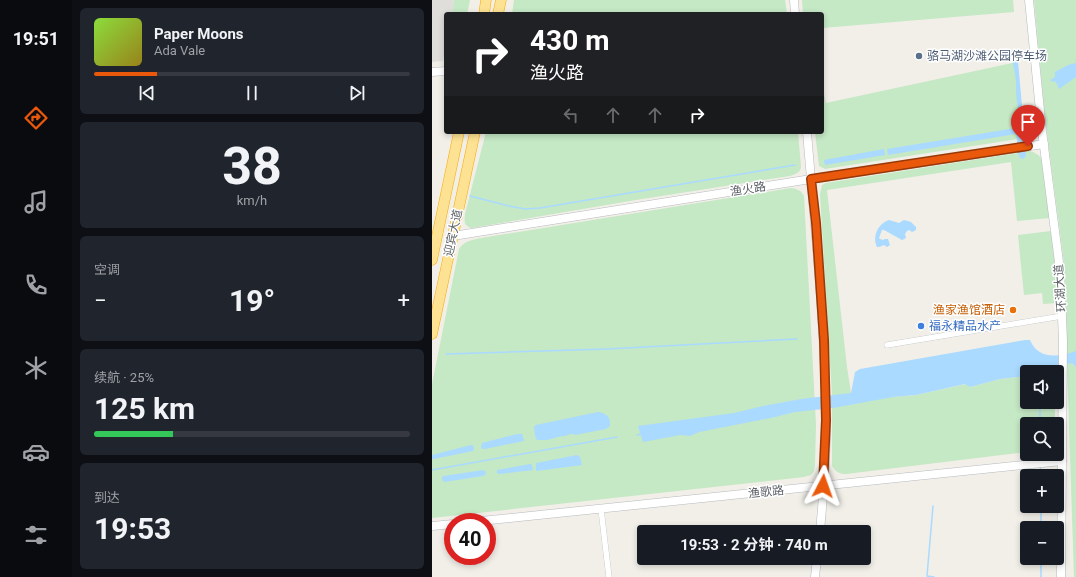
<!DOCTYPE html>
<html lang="zh">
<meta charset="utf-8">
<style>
body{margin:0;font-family:Roboto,"Noto Sans SC",sans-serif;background:#20242c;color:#f1f3f6;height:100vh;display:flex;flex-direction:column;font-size:15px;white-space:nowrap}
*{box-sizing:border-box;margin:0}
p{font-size:13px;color:#9ea1a6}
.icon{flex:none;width:22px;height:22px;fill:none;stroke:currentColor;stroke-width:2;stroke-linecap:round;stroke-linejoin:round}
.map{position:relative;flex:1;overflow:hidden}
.sheet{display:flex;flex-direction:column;gap:8px;padding:8px;background:#0d0f14;width:360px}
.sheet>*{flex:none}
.banner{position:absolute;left:12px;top:12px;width:380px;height:122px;border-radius:4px;box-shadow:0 2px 6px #0003;background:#202124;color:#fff;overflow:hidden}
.buttons{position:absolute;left:588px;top:365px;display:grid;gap:8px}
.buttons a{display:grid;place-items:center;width:44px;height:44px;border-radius:4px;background:#171b24;box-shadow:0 2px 6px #0003;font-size:20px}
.speed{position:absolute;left:12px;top:513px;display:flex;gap:8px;font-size:20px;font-weight:700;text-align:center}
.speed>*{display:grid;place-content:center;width:52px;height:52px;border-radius:50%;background:#171b24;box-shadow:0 2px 6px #0003;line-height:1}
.speed .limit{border:6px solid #d22;background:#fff;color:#111}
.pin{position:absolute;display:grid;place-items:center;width:34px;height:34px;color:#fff;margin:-41px -17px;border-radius:50% 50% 50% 0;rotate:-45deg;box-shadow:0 0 4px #0007}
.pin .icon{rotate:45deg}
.me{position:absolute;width:44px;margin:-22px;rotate:4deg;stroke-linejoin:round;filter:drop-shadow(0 0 3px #0008)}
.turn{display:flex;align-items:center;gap:14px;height:84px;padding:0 20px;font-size:18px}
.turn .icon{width:52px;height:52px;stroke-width:2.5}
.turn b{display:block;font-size:28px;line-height:34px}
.lanes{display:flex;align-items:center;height:38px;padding:0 20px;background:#0003;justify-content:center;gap:20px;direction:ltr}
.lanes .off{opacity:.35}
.big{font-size:30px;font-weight:700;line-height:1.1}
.sheet .tile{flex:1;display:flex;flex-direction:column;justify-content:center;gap:6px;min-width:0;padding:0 14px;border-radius:6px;background:#20242c}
.sheet .dial{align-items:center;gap:0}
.dial b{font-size:52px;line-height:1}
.song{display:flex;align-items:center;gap:12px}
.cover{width:48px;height:48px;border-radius:6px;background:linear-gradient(135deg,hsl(90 70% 55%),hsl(50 70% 35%))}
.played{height:4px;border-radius:2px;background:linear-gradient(90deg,#ea580c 20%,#363941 20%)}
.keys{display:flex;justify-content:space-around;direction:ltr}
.heat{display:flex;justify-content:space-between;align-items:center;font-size:22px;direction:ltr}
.charge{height:6px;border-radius:3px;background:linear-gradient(90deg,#34c759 25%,#363941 0)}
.trip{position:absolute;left:205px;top:525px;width:234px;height:40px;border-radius:4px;background:#171b24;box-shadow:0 2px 6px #0003;font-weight:700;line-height:40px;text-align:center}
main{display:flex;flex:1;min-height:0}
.tab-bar{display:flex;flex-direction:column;width:72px;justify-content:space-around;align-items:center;background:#090b0e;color:#9ea1a6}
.tab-bar .icon{width:28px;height:28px}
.tab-bar .on{color:#ea580c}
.tab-bar b{font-size:18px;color:#f1f3f6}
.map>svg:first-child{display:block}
</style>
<main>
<nav class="tab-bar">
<b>19:51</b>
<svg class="icon on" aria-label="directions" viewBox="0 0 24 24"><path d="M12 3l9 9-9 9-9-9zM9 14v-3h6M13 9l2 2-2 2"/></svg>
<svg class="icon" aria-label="music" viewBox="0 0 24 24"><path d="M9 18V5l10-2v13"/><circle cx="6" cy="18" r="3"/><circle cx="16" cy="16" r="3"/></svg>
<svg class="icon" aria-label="phone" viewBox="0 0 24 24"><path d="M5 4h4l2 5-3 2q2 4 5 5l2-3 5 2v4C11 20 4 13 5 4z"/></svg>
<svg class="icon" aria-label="climate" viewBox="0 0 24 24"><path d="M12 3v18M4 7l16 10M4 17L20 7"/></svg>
<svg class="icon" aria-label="car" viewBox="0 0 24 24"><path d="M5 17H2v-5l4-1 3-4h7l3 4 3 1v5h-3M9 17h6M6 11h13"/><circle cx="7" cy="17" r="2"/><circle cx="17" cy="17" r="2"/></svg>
<svg class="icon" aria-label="filters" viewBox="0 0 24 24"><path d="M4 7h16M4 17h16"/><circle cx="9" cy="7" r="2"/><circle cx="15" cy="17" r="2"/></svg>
</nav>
<section class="sheet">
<div class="tile">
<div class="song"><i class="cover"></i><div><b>Paper Moons</b><p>Ada Vale</p></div></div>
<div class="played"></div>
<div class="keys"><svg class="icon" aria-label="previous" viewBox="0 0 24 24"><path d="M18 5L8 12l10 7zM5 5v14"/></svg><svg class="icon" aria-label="pause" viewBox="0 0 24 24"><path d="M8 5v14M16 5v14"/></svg><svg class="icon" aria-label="next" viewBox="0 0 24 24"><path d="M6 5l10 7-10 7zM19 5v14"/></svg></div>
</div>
<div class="tile dial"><b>38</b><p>km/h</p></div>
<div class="tile"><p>空调</p>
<div class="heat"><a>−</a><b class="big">19°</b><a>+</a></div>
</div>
<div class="tile"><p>续航 · 25%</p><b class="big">125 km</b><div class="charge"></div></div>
<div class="tile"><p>到达</p><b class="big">19:53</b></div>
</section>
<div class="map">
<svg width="644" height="577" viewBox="0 0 644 577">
<rect width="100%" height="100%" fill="#f1efe8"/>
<!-- industrial -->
<path fill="#e0deda" d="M0,0H22L20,14H14V45L11,61L0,62Z"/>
<!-- green -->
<g fill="#c5e8c5">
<path d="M22,0H38L35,14H20Z"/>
<path d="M82,0H353L355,14H80Z"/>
<path d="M370,0H581L582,12L390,28V14H371Z"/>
<path d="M602,0H644V354H635L634,298L632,263L613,118Z"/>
<path d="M585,62L593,138L393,169L387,166L383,132H390V85L394,103Z"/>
<path d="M54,132H366L369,167C368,173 364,174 358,176L204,200L40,228C32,226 32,222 33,214Z"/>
<path d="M598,151C604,153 607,155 611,160L618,218L585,221L579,162L395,190L415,367L419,393L461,397L484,395L534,384L538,387L568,379L595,376V402H623V424H595V452L414,474C407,474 404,472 400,466V395L388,194L390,185L394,183Z"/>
<path d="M359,188C365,189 369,190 372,196L384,425L383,464L382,471L379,475L372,477L0,518V384L27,249C32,241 40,240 49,238Z"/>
<path d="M619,231L624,275L625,303L611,304L610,293L592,295L586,235Z"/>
<path d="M635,363H640L644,367V577H642Z"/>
</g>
<!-- water -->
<g fill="#aadaff">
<path d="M582,49L585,50L590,106L589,109L586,108C584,99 584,90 584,82C584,75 580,61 579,53L580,50Z"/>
<path d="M644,63V77L627,89L624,82L619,81L618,80L623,77V72L636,65Z"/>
<path d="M584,112L589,114L591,120L594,156L591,159L588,158L587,156L584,134L456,155L455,149L584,128L583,113Z"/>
<path d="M452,149L453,155L393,165L392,160Z"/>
<path d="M457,220L467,223L472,220L479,222L484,227V230L480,232L477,230L475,231L473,234L474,238L470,240L452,230H450L447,238L448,239L451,240L453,239H456L458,245L455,247L452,245L447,247H445C440,236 446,224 457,220Z"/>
<path d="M593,340H598C606,360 627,357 644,351V367L640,363L623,366L622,371L620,372H595V376L568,379L538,387L533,384L484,395L461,397L401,408L363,412L339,418L267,432L258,436L248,435L211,442L206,426L302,413L331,406L369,399L419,393L423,372L428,369Z"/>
<path d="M166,412C174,413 179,417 178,426L174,429L143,435C138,432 135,437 130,436L115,440H105L103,436L102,427L104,425Z"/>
<path d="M85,434H90L92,440V441L53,449H50L49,447L50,443Z"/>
<path d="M39,445H41L42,449L41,451L2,459H0V455Z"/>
<path d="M145,455L148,457L150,465L104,471V463Z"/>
<path d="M98,464L100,465L101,470L67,474L65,473V470Z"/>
<path d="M51,470L53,471L54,474L51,476L12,482L10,479V477L12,476Z"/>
</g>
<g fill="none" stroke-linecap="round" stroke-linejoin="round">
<!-- stream -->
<g stroke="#aadaff" stroke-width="1.5">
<path d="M38,196L77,206L93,209L108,208L363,165"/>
<path d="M14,354L175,349L365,339"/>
<path d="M608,406V424"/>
<path d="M205,435L209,434"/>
<path d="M608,454V455"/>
<path d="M608,466L609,476"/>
<path d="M0,470L185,437"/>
<path d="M501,506L495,576L502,577"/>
<path d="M609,506V528"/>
<path d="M609,558V577"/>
</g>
<defs>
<g id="street">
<path d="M455,345L630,316"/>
<path d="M169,509L177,577"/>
</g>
<g id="secondary">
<path d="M362,0L363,14"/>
<path d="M597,0L610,131L628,270L631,341L629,577"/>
<path d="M0,72L14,71"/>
<path d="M375,132C383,228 393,324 394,420C395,457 391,495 388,532"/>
<path d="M21,236L379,179L612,144"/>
<path d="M39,522L630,461"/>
<path d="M0,526L21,524"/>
<path d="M383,577L385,558"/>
</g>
<g id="highway">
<path d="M52,14L54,0"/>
<path d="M66,14L69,0"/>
<path d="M0,260L27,132"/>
<path d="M0,334L43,132"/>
</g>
</defs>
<!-- street casing -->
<use href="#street" stroke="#b5b8bc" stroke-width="6"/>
<!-- secondary casing -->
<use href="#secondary" stroke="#b6babf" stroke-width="9"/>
<!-- highway casing -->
<use href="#highway" stroke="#f9ab00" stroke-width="11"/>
<!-- street -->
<use href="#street" stroke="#fff" stroke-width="5.5"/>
<!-- secondary -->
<use href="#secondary" stroke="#fff" stroke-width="8"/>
<!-- highway -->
<use href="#highway" stroke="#fde293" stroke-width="10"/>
</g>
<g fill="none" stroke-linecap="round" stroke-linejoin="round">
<defs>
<path id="route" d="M391,486L394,420L392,340L384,223L379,179L596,146"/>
</defs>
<!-- route casing -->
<use href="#route" stroke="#983908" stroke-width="10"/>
<!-- route -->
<use href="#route" stroke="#ea580c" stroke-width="7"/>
</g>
<!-- markers -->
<circle fill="#5c6f8a" stroke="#fff" stroke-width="1.5" cx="487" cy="56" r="4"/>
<circle fill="#e8710a" stroke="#fff" stroke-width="1.5" cx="581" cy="310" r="4"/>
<circle fill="#3f7fe0" stroke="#fff" stroke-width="1.5" cx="489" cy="326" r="4"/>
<g text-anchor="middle" stroke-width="3" stroke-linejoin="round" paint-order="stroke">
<!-- service labels -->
<g font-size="12" fill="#4e5e75" stroke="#fff" text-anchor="start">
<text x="495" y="60">骆马湖沙滩公园停车场</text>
</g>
<!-- street labels -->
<g font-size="12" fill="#5f6368" stroke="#fff">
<text transform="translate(316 189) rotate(-9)" y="4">渔火路</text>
<text transform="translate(21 233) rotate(-78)" y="4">迎宾大道</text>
<text transform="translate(628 288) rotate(-94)" y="4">环湖大道</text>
<text transform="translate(334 492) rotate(-6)" y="4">渔歌路</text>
</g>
<!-- food labels -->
<g font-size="12" fill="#c56008" stroke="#fff" text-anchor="end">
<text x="573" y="314">渔家渔馆酒店</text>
</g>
<!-- shop labels -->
<g font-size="12" fill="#366cbe" stroke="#fff" text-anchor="start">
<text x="497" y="330">福永精品水产</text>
</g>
</g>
</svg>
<div class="buttons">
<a><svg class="icon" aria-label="sound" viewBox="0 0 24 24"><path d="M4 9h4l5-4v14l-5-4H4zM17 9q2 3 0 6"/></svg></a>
<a><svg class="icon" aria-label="search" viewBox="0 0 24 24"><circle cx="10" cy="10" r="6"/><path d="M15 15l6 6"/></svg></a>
<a>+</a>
<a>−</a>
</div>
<div class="speed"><div class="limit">40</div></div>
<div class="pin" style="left:596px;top:146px;background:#d93025"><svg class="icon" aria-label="arrive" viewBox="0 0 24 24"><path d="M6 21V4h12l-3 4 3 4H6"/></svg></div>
<svg class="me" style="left:391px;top:486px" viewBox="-20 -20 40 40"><path d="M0-17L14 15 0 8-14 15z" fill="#ea580c" stroke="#fff" stroke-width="4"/></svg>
<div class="trip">19:53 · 2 分钟 · 740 m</div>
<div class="banner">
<div class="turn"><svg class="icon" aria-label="right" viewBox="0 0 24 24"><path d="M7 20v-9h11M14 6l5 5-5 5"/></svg><div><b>430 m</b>渔火路</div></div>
<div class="lanes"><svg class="icon off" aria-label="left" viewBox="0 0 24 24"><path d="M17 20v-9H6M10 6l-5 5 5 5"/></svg><svg class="icon off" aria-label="ahead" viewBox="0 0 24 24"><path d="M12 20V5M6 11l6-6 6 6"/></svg><svg class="icon off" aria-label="ahead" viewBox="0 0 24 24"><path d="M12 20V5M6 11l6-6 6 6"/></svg><svg class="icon" aria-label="right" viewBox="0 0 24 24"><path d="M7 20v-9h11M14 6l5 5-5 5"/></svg></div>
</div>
</div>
</main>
